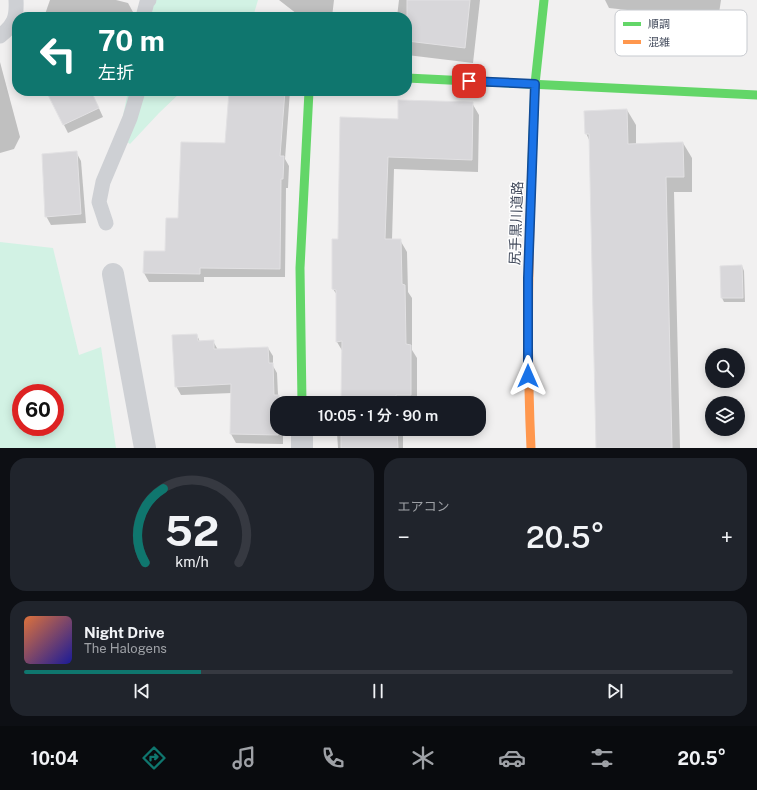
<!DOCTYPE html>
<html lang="ja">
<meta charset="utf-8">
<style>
body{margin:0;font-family:"Public Sans","Noto Sans JP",sans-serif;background:#20242c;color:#f1f3f6;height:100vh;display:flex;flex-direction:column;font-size:15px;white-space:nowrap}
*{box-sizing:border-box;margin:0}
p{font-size:13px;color:#9ea1a6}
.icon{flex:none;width:22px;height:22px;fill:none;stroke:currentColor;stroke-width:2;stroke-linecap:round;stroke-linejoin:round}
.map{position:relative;height:448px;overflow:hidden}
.panel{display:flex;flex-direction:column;gap:10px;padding:10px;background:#0d0f14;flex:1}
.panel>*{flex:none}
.top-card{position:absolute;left:12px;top:12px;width:400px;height:84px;border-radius:16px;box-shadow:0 2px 10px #0003;background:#0f766e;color:#fff;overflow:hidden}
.buttons{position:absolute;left:705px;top:348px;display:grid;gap:8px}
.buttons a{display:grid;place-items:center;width:40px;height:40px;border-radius:50%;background:#171b24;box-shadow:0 2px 10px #0003;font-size:20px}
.speed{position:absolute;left:12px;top:384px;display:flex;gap:8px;font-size:20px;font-weight:700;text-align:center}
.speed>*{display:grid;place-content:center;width:52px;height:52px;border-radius:50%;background:#171b24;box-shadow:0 2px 10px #0003;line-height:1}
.speed .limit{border:6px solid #d22;background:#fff;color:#111}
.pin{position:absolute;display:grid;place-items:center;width:34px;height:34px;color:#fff;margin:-17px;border-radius:8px;box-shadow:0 2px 6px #0006}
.me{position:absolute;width:44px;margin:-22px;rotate:0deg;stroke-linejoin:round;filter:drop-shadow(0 0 3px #0008)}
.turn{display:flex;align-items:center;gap:14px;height:84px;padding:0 20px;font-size:18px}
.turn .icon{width:52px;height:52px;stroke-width:2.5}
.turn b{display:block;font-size:28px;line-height:34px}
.big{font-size:30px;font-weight:600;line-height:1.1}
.panel .tile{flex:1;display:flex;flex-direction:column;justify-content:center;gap:6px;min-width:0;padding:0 14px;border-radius:16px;background:#20242c}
.panel .dial{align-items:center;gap:0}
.dial svg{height:104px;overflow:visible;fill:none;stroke:#363941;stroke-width:7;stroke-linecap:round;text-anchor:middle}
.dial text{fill:#f1f3f6;stroke:none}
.song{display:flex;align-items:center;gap:12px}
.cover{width:48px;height:48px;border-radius:6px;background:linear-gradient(135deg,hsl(20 70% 55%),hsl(240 70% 35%))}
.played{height:4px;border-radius:2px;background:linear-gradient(90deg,#0f766e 25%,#363941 25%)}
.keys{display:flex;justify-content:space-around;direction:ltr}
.heat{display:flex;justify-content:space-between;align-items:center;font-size:22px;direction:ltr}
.panel .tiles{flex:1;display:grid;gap:10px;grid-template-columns:1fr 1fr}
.tile:last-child{grid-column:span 2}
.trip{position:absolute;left:270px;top:396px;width:216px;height:40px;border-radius:16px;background:#171b24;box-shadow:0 2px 10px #0003;font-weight:600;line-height:40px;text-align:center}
.menu{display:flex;height:64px;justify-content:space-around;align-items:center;background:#090b0e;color:#9ea1a6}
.menu .icon{width:28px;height:28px}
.menu .current{color:#0f766e}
.menu b{font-size:18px;color:#f1f3f6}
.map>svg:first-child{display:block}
</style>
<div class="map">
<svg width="757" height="448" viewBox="0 0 757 448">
<rect width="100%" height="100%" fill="#f1f0f0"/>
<!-- green -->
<g fill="#d2f2e4" fill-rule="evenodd">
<path d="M149,0H258L253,17H144Z"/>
<path d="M128,91H182L159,113L130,144L119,136Z"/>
<path d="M0,242L53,248L79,355L101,347L116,448H0ZM21,393H55V427H21Z"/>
</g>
<!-- shadow -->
<g fill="#0003">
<path d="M50,0H116L128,3L133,12L132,17H44Z"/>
<path d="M279,0H334L332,17H297V14Z"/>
<path d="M399,0H480L473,63L407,55V17H397Z"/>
<path d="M605,0H721L718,20L609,8Z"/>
<path d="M0,62L20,137L14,149L0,153Z"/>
<path d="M47,91H91L103,117L68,133Z"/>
<path d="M244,91H290L285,159L289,166L288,188H286L285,277H204V282H149L144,273L145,252H166L179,219L226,144Z"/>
<path d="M472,103L479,115L478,172L394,169L392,240H400L407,252L408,292L412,298V350L417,358V403H342L343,352L337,342V295L333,289L339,240L399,120Z"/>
<path d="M627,110L636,125V145L683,143L692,158V192H674L680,448H597L590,142L586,133Z"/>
<path d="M76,152L81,161L86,223L51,225L46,216Z"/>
<path d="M742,266L744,271L745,302H724L722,298L721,267Z"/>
<path d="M197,335L200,342L213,341L218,350L268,348L273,356V366L277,373L278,395L282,403H277V429H283V444L236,443L231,434L232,393L181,395L176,386Z"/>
<path d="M342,429H403V448H338L337,433H342Z"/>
</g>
<!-- building -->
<g fill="#d8d7da" stroke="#e2e1e3">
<path d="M407,0H470L465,48L407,41Z"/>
<path d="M46,91H91L99,108L63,125Z"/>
<path d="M243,91H285L280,156H284L283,179H281L280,269L200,268V274L143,273L144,251H165L166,218H178L181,142L225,143L229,92L243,93Z"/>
<path d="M398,100L473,102L472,160L388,157L385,239H401L402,284L405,285L406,344L411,345V395H396V403H341L342,341L336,342V290L332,289V239H338L340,117L398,119Z"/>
<path d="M627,109L628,144L683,142L684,177H666L672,448H596L589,134H585L584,111Z"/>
<path d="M77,151L81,214L45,217L42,154Z"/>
<path d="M742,265L743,298H721L720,266Z"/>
<path d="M197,334L198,341L214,340V349L268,347L269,363H273L274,395H279V403H277L278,435L230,434L231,384L175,387L172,335Z"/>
<path d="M341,429H397L398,448H341Z"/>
</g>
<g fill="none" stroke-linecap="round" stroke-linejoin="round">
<!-- lane -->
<g stroke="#ced0d4" stroke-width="15">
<path d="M143,17L147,2L149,0"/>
<path d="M0,36C14,25 17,18 16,0"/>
<path d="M106,223L99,202L103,182L130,118L138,91"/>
</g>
<!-- street -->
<g stroke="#ced0d4" stroke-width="22">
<path d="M113,274L145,448"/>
<path d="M302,429V448"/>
</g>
<!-- fast -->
<g stroke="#63d668" stroke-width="9">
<path d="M407,78L757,95"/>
<path d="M531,192L535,84L544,0"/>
<path d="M302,403L300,268L309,91"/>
</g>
<!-- slow -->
<path stroke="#ff974d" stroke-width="9" d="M531,448C527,363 528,277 531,192"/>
</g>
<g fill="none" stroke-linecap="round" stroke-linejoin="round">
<defs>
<path id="route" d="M469,81L535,84L528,278V376"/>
</defs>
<!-- route casing -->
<use href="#route" stroke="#114b97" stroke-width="10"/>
<!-- route -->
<use href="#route" stroke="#1a73e8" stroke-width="7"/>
</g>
<g text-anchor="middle" stroke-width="3" stroke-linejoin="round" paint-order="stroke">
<!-- street labels -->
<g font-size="14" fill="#454d5e" stroke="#fff">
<text transform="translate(516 223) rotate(-88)" y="5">尻手黒川道路</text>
</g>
</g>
<!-- legend -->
<rect x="615" y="10" width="132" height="46" rx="6" fill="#fff" stroke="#c7cacf" stroke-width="1"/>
<rect x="623" y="22" width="18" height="4" fill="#63d668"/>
<rect x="623" y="40" width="18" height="4" fill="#ff974d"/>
<g font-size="11" fill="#454d5e">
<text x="648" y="28">順調</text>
<text x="648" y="46">混雑</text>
</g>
</svg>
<div class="buttons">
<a><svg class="icon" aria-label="search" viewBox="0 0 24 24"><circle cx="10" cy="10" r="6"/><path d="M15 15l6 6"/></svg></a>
<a><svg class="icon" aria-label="layers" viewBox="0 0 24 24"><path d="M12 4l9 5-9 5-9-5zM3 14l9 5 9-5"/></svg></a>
</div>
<div class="speed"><div class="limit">60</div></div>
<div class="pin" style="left:469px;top:81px;background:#d93025"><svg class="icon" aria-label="arrive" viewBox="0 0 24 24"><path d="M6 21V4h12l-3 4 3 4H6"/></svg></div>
<svg class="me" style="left:528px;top:376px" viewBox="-20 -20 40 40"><path d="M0-17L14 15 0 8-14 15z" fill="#1a73e8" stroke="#fff" stroke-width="4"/></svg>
<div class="trip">10:05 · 1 分 · 90 m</div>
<div class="top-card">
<div class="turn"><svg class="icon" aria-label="left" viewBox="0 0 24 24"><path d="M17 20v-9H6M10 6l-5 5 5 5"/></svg><div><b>70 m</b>左折</div></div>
</div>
</div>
<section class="panel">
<div class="tiles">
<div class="tile dial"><svg viewBox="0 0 100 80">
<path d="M14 69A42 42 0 1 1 86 69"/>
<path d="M14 69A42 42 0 0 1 28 12" stroke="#0f766e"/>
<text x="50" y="56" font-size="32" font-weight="700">52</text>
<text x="50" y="72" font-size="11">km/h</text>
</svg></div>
<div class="tile"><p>エアコン</p>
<div class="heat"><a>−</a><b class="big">20.5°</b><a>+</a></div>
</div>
<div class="tile">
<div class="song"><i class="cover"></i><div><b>Night Drive</b><p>The Halogens</p></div></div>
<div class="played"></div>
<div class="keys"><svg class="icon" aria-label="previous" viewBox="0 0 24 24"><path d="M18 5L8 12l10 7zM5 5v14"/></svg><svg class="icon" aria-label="pause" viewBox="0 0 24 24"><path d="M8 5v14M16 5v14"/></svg><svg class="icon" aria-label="next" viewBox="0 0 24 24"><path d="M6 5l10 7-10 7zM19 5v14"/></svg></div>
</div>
</div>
</section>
<nav class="menu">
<b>10:04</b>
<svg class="icon current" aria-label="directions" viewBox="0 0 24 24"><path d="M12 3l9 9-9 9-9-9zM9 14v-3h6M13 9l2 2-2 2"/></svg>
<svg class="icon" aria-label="music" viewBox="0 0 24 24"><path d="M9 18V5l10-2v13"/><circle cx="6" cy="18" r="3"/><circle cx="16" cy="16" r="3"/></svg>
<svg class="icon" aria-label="phone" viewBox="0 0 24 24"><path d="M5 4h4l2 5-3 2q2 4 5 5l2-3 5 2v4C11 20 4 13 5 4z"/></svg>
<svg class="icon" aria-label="climate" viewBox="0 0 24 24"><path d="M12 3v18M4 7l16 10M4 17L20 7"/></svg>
<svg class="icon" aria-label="car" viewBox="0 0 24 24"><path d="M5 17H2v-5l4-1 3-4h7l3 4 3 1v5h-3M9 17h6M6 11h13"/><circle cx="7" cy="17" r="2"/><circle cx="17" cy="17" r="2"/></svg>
<svg class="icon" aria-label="filters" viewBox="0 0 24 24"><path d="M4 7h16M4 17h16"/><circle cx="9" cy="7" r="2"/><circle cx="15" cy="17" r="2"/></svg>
<b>20.5°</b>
</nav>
